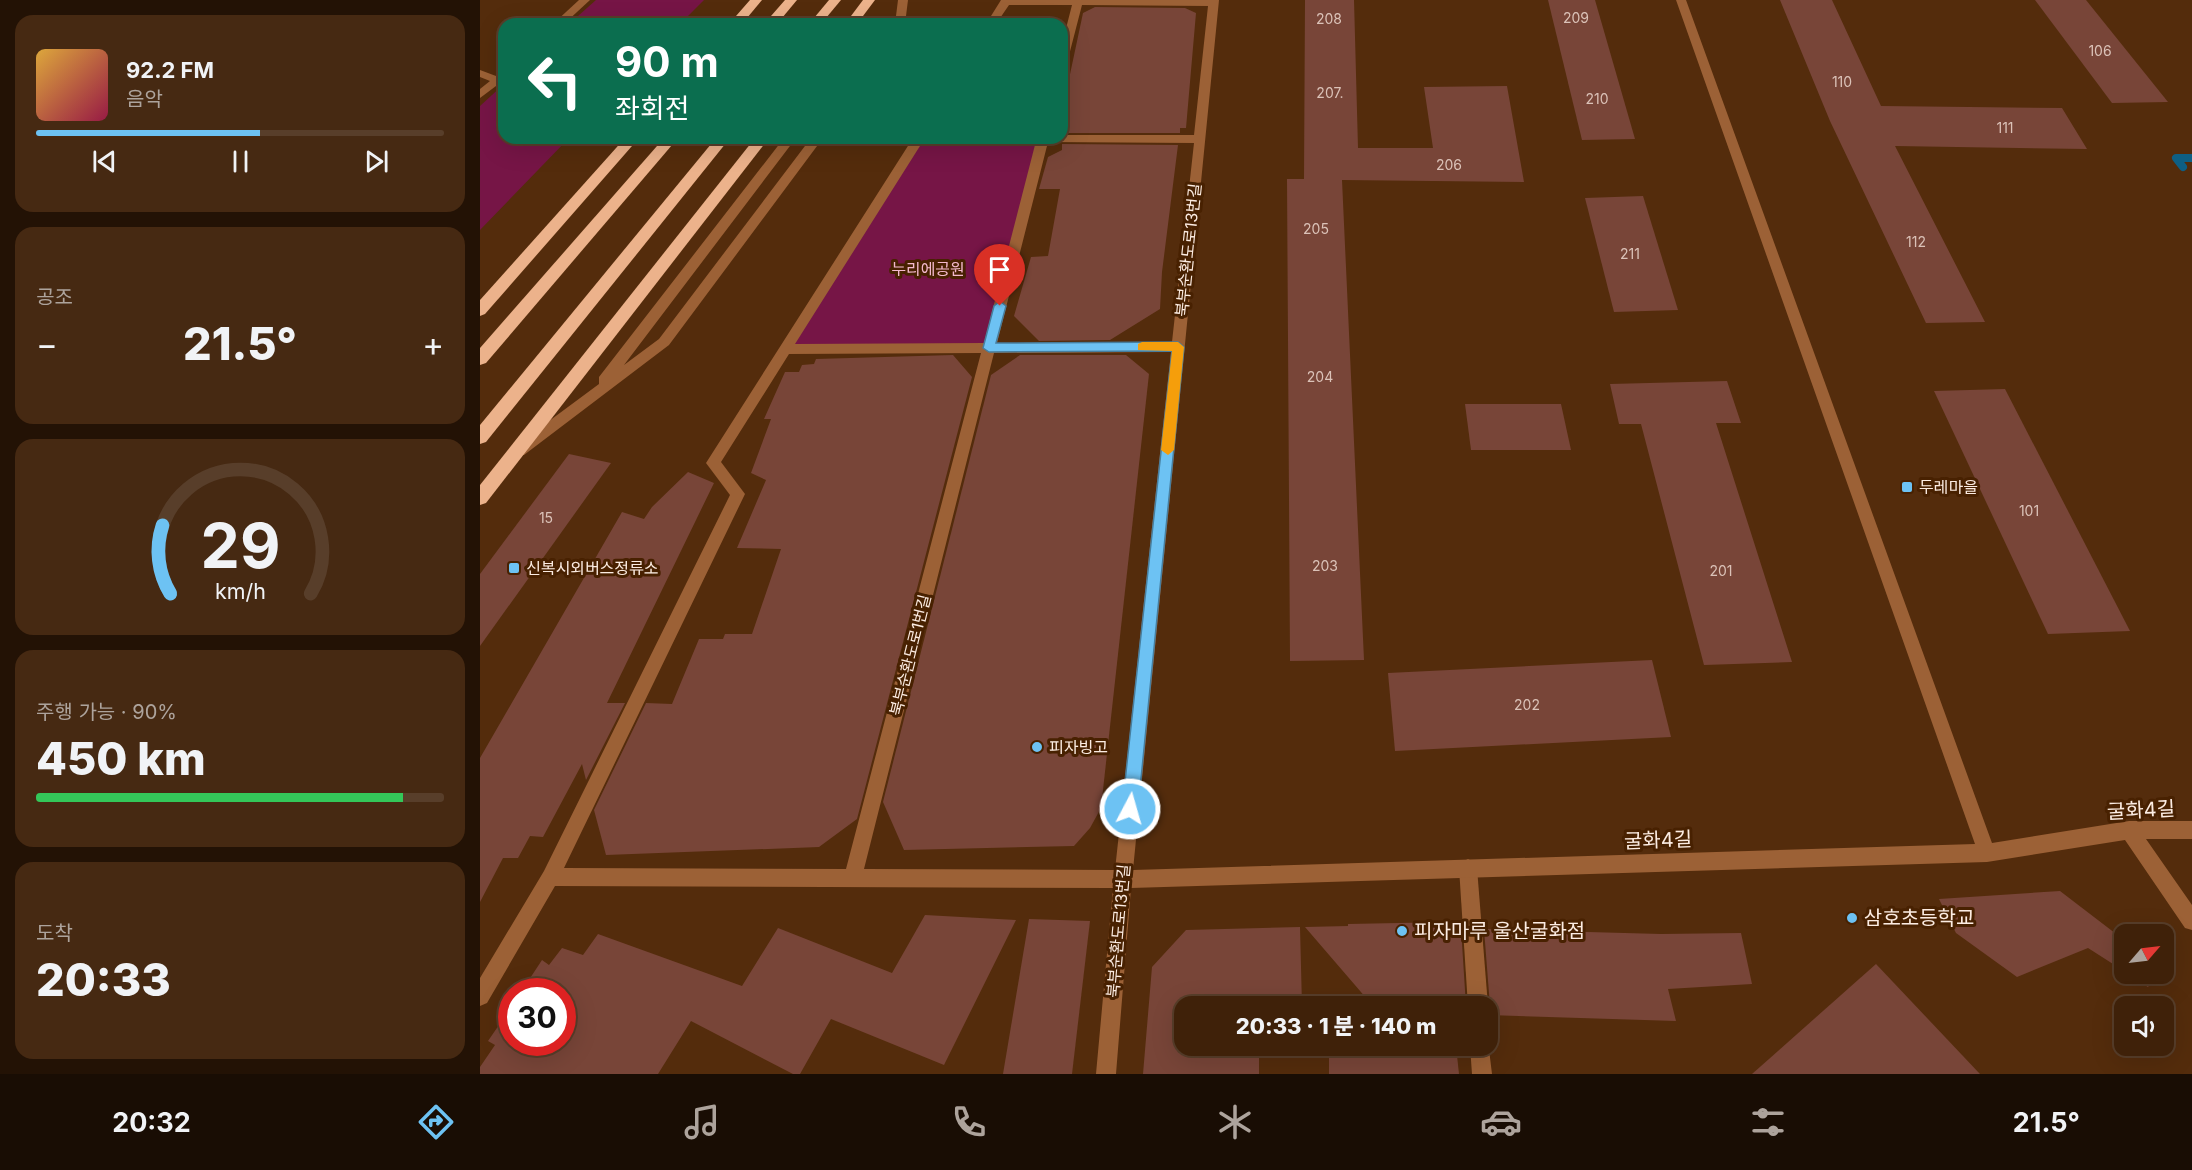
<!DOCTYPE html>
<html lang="ko">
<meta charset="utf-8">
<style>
body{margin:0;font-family:Inter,"Noto Sans KR",sans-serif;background:#462912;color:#f1f3f6;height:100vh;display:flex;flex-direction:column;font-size:22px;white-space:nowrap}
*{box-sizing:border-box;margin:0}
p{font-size:20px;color:#ada39c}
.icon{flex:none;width:33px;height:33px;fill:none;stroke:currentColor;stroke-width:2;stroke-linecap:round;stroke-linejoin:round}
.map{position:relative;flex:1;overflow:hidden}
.details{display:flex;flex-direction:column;gap:15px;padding:15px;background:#231205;width:480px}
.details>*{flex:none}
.guide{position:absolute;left:18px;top:18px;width:570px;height:126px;border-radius:18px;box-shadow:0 6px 24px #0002,0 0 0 2px #583e2a;background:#0b6e4f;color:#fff;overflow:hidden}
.needle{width:39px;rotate:62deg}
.controls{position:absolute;left:1634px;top:924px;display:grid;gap:12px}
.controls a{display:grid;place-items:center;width:60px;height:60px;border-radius:12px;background:#3f2109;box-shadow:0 6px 24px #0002,0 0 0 2px #583e2a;font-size:30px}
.speed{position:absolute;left:18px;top:978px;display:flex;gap:12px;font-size:30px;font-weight:700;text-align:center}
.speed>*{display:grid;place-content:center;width:78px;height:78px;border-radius:50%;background:#3f2109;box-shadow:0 6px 24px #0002,0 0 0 2px #583e2a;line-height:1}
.speed .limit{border:9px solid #d22;background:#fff;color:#111}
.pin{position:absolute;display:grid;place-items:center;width:51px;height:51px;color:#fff;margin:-62px -26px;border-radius:50% 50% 50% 0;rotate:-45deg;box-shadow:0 0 6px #0007}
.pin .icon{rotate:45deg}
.me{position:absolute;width:66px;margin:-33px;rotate:6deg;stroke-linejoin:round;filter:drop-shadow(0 0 4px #0008)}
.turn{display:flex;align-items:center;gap:21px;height:126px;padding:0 18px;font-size:27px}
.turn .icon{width:78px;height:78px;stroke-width:2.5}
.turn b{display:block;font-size:42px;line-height:51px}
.big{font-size:45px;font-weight:800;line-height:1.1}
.details .tile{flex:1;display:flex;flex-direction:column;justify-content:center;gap:9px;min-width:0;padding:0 21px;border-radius:18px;background:#462912}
.details .dial{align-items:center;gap:0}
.dial svg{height:156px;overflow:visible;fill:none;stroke:#583e2a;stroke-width:7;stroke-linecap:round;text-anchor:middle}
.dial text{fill:#f1f3f6;stroke:none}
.song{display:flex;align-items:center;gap:18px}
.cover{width:72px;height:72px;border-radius:9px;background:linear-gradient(135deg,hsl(40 70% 55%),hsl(340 70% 35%))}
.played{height:6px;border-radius:3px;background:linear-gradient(90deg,#6dc2f3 55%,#583e2a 55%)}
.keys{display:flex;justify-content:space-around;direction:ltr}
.heat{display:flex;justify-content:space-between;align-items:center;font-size:33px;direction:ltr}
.charge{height:9px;border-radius:4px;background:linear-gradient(90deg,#34c759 90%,#583e2a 0)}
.trip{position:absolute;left:694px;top:996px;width:324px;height:60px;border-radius:18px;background:#3f2109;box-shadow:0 6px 24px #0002,0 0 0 2px #583e2a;font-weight:800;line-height:60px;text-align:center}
.menu{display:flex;height:96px;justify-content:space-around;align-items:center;background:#190d04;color:#ada39c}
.menu .icon{width:42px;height:42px}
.menu .active{color:#6dc2f3}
.menu b{font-size:27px;color:#f1f3f6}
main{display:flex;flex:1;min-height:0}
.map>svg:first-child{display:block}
</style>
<main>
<section class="details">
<div class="tile">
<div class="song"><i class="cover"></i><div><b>92.2 FM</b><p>음악</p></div></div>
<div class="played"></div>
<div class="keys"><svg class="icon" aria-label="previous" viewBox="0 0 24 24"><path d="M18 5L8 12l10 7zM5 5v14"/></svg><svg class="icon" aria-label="pause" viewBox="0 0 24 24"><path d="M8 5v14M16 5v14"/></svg><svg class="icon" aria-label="next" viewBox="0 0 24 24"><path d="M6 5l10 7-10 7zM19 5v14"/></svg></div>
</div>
<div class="tile"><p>공조</p>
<div class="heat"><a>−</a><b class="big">21.5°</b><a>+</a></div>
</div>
<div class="tile dial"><svg viewBox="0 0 100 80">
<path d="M14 69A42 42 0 1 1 86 69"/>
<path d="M14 69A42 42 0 0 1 10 34" stroke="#6dc2f3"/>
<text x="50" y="56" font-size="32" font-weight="700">29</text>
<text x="50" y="72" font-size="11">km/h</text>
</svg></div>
<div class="tile"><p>주행 가능 · 90%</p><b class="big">450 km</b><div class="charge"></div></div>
<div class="tile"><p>도착</p><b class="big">20:33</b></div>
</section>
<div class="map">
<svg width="1712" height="1074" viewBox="0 0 1712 1074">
<rect width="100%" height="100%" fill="#542c0c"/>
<!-- green -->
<g fill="#761546">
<path d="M116,0H224L200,24H89Z"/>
<path d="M24,84V138H89L0,230V106Z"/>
<path d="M439,138H563L509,347L305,349Z"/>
</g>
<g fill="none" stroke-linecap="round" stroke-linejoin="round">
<!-- stream -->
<path stroke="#0e5f84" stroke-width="8" d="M1703,167L1696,158H1712"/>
</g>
<!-- building -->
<g fill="#784538">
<path d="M825,0H874L878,148H953L944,87L1027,86L1044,182L862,180L884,660L810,661L807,179H824Z"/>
<path d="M1068,0H1115L1155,139L1102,140Z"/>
<path d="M1300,0H1352L1401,106L1582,108L1607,149L1415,146L1505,322L1446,323L1350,121Z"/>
<path d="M1555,0H1606L1688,102L1632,103Z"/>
<path d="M615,7L705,8L716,13L706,128H700V133H582V112L603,13Z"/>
<path d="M582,144L698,145L682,272L680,309L630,340L559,341L534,316L551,257L568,256L580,189H559L568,157L582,150Z"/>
<path d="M1163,196L1198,310L1134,312L1105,198Z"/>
<path d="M473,355L492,377L377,819L339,847L126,855L114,810L166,703L192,704L219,639H243L245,634H272L301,549L257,548L286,480L271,473L291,419H284L305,372H319L322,365L334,364L336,359Z"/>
<path d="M540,355H646L669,374L621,808L610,828L594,846L424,850L403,802L511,375Z"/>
<path d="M1247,381L1261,423H1236L1312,662L1224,665L1161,424H1139L1130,384Z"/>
<path d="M1525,389L1650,631L1568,634L1454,391Z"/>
<path d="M985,404H1081L1091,450H991Z"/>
<path d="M89,454L131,463L0,646V574Z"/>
<path d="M208,472L234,483L127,703H145L106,780L102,764L63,837L50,836L38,858H23L0,902V758L142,512L164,519L172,507Z"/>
<path d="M1172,660L1191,737L915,751L908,673Z"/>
<path d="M1580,891L1644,940V971L1608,948L1537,977L1476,933L1459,899Z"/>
<path d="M445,915L536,920L464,1065L351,1019L320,1074H313L211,1021L178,1074H0V1067L15,1045L8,1041L32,1006V1042H82V992H41L62,960L69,965L82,948L103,955L118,934L262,986L298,928L412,973Z"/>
<path d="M549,919L610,921L592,1074H523Z"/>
<path d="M969,922L970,928H981L986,1006H893L825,927L868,926V924Z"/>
<path d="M820,927L822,1006H705V1046H779V1074H663L672,967L706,930Z"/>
<path d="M1004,929L1181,934L1261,933L1272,984L1188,989L1196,1021L1008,1015L1010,1006Z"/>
<path d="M1396,964L1500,1074H1272Z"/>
<path d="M1647,974H1677L1668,987Z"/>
<path d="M849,1046H976L979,1074H849Z"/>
</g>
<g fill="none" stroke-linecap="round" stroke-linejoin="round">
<!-- lane -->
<g fill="#9c6136" fill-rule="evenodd">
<path d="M418,0H428L425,24H415Z"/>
<path d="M304,138H316L144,365L179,339L331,138H343L189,345L44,455H34L32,451L34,447L119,384V377Z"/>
<path d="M988,859L994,862L997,868L1008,1006H988L979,868L982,862Z"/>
<path d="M1008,1041L1012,1074H992L990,1046H1008Z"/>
</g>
<!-- street -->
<g fill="#9c6136" fill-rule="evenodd">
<path d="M99,0H110L84,24H73Z"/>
<path d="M521,0H739L653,870L1495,844L1196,0H1206L1512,843L1649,821H1712V839H1666L1712,905V930L1705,928L1645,840L1507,862L651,888L636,1074H616L633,888L75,886L7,1003L0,1006V978L64,871L250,495L226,463L433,138H445L315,344L504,343L556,141L551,138H582V135H714L728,6L602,5L587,63L582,66V44L592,5H529L516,24H506ZM568,142L714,143L692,342L517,343ZM691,352L635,870L384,869L514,353ZM501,353L366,869L84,868L265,494L241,462L309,354Z"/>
<path d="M0,70L16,76L24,71V80L0,98V89L10,81L0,77Z"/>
</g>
<!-- highway -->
<g fill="#ecb28b" fill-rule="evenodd">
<path d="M270,0H282L262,24H249Z"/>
<path d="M305,0H317L297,24H284Z"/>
<path d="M349,0H361L341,24H329Z"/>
<path d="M383,0H395L377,24H365Z"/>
<path d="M145,138H159L5,314L0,316V300Z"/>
<path d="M184,138H198L6,363L0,365V348Z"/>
<path d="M236,138H250L6,442L0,444V425Z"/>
<path d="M275,138H289L6,503L0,505V485Z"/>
</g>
</g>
<!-- route -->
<path fill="#6dc2f3" stroke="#477e9e" stroke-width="1.5" d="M520,301L526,306L516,343L698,342L704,347L658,809L656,815L650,817L644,815L642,809L692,351L509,352L503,348L514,306Z"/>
<!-- slow -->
<path fill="#f59e0b" d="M662,342H698L704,347L694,450L688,455L681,450L692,351L658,350V344Z"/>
<!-- markers -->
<g fill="#6dc2f3" stroke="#482101" stroke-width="2">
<rect x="1421" y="481" width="12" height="12" rx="3"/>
<rect x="28" y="562" width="12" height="12" rx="3"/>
<circle cx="557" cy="747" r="6"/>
<circle cx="1372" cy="918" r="6"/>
<circle cx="922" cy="931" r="6"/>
</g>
<g text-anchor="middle" stroke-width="6" stroke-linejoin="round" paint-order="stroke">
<!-- number labels -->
<g font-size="14" fill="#dbc2b8">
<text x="1096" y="23">209</text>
<text x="849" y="24">208</text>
<text x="1620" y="56">106</text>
<text x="1362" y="87">110</text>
<text x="850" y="98">207.</text>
<text x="1117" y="104">210</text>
<text x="1525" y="133">111</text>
<text x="969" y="170">206</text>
<text x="836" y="234">205</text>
<text x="1436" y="247">112</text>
<text x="1150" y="259">211</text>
<text x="840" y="382">204</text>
<text x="1549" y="516">101</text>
<text x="66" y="523">15</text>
<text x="845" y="571">203</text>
<text x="1241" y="576">201</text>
<text x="1047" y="710">202</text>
</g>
<!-- street labels -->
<g font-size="16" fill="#fcece2" stroke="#482101">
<text transform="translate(708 250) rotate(-84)" y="6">북부순환도로13번길</text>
<text transform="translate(430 655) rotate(-76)" y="6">북부순환도로1번길</text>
<text transform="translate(638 931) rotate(-85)" y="6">북부순환도로13번길</text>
</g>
<!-- park labels -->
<g font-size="16" fill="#f4b9ce" stroke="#482101">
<text x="448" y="275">누리에공원</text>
</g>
<!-- poi labels -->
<g font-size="16" fill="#fcece2" stroke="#482101" text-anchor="start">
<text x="1439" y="493">두레마을</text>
<text x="46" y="574">신복시외버스정류소</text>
<text x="569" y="753">피자빙고</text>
</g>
<!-- near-street labels -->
<g font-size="20" fill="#fcece2" stroke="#482101">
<text transform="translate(1661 810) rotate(-3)" y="7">굴화4길</text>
<text transform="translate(1178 840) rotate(-2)" y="7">굴화4길</text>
</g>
<!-- near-poi labels -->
<g font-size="20" fill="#fcece2" stroke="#482101" text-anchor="start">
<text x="1384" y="925">삼호초등학교</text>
<text x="934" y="938">피자마루 울산굴화점</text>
</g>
</g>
</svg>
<div class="controls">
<a><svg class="needle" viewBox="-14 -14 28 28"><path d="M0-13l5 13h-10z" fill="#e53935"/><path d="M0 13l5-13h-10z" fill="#ada39c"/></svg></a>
<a><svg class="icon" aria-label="sound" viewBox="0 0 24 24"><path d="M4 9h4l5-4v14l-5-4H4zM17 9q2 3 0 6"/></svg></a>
</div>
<div class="speed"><div class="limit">30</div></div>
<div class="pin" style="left:520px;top:306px;background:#d93025"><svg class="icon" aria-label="arrive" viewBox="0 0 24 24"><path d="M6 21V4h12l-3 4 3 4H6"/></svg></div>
<svg class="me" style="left:650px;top:809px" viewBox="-20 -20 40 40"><circle r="17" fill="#6dc2f3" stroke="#fff" stroke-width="3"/><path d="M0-11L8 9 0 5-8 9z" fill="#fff"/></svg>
<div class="trip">20:33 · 1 분 · 140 m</div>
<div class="guide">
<div class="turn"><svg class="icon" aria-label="left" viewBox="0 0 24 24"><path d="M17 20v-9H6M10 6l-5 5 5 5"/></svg><div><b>90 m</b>좌회전</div></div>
</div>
</div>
</main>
<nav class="menu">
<b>20:32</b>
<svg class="icon active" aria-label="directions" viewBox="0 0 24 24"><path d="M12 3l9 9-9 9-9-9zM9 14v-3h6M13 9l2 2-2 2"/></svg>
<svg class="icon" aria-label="music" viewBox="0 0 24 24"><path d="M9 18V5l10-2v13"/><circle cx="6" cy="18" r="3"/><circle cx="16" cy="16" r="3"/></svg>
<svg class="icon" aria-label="phone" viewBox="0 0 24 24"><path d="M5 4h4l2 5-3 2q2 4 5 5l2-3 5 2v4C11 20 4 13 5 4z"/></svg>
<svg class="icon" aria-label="climate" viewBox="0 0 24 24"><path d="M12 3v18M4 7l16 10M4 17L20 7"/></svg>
<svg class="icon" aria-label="car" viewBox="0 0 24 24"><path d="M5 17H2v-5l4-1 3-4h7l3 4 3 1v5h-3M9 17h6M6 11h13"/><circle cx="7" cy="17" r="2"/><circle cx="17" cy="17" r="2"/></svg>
<svg class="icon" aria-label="filters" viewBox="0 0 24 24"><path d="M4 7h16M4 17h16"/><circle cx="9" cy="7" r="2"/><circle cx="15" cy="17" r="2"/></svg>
<b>21.5°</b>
</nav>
